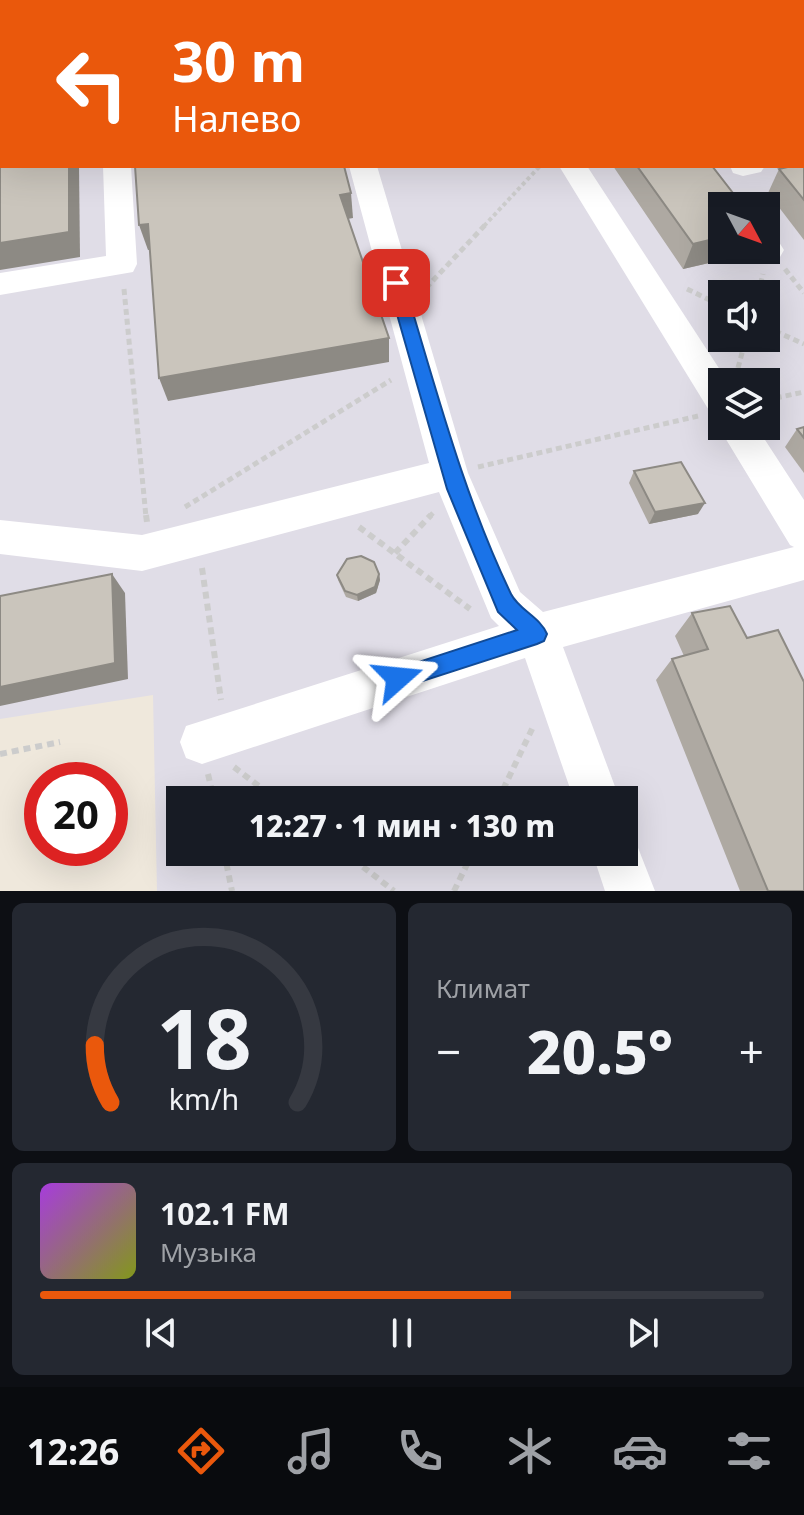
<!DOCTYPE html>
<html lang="ru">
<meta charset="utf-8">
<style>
body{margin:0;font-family:"Noto Sans",sans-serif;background:#242831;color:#f1f3f6;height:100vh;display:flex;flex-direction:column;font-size:30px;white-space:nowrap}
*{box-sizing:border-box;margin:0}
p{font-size:26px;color:#9ea1a6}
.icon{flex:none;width:44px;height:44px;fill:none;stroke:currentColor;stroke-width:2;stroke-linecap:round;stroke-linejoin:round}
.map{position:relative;height:891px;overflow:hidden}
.sheet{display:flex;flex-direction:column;gap:12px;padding:12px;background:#0d0f14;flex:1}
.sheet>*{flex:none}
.hud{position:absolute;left:0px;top:0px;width:804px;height:168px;box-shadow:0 8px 32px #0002;background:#ea580c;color:#fff;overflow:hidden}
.needle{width:52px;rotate:131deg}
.controls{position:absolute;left:708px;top:192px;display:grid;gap:16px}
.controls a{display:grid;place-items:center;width:72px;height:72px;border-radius:0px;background:#171b24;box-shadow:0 8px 32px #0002;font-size:40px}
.speed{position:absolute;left:24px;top:762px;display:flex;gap:16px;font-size:40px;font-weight:700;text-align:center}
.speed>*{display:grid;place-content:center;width:104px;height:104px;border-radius:50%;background:#171b24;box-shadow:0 8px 32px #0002;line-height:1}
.speed .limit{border:12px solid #d22;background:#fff;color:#111}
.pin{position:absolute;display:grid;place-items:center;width:68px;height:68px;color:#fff;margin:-34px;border-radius:16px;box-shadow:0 4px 12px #0006}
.me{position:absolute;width:88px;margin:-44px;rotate:72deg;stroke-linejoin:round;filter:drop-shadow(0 0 6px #0008)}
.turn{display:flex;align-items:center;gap:28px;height:168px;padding:0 40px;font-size:36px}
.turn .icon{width:104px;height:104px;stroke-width:2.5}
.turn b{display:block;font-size:56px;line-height:68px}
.big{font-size:60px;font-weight:800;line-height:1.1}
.sheet .tile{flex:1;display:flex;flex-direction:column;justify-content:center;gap:12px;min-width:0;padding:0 28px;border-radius:12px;background:#242831}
.sheet .dial{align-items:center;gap:0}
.dial svg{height:208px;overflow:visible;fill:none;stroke:#363941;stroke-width:7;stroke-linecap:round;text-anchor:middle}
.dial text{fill:#f1f3f6;stroke:none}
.song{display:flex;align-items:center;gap:24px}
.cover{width:96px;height:96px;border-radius:12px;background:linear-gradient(135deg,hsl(280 70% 55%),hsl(70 70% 35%))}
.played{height:8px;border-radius:4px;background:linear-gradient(90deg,#ea580c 65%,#363941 65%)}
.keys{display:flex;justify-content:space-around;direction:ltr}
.heat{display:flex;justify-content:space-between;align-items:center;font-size:44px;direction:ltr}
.sheet .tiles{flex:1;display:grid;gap:12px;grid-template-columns:1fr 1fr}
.tile:last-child{grid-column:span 2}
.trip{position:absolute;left:166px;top:786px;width:472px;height:80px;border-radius:0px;background:#171b24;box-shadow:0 8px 32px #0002;font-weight:800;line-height:80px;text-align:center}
.dock{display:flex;height:128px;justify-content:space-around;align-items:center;background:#090b0e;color:#9ea1a6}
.dock .icon{width:56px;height:56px}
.dock .on{color:#ea580c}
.dock b{font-size:36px;color:#f1f3f6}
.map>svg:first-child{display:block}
</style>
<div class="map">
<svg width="804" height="891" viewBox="0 0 804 891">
<rect width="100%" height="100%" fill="#efe8dc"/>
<!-- industrial -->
<path fill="#e0dde7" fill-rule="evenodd" d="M0,0H804V891H157L153,695L0,719ZM2,2H802V166H2ZM722,206H766V250H722ZM722,294H766V338H722ZM722,382H766V426H722ZM180,800H624V852H180Z"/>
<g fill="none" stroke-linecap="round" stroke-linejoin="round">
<!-- path-far2 -->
<path stroke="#ccc" stroke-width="4" stroke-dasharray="4 3" stroke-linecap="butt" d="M484,226L540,166"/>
<!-- path-far1 -->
<g stroke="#ccc" stroke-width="5" stroke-dasharray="6 4" stroke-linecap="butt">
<path d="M785,269L804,293"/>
<path d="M426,288L486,224"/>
<path d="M124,289L146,517"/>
<path d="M687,289L722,306"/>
<path d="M758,294L763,274"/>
<path d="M766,327L804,344"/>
<path d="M738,368L746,338"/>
<path d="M766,400L804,392"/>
<path d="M478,467L698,416"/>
<path d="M185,507L391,380"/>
<path d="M429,517L433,513"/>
</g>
<!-- path -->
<g stroke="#ccc" stroke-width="6" stroke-dasharray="7 5" stroke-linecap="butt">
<path d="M146,515L147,522"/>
<path d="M359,527L470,609"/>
<path d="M395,553L431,515"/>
<path d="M202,568L221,700"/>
<path d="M0,754L60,742"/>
<path d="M234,767L277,800"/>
<path d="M208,774L214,800"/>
<path d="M498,800L533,727"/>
<path d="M224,852L232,891"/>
<path d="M344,852L394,891"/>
<path d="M454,891L473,852"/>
</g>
<!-- minor -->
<g fill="#fff" fill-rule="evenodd">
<rect x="97" y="0" width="22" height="2"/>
<path d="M467,0H489L490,2H468Z"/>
<path d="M793,0H804V12L802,2H791Z"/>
<path d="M804,147V165L802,166V148Z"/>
<path d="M103,166H131L137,264L133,272L0,295V273L106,256Z"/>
<path d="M349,166H377L468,473L520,592L543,612L794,547L790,545L724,436L719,426L722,421V426H756L804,500V580L563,647L620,800H574L525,658L202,764L186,758L180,742L186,726L499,626L491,618L439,492L142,571L0,554V520L142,535L429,463Z"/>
<path d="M559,166H587L728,382H722V416L710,412Z"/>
<path d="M730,166H765L761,172L743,176L733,173Z"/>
<path d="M766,236L777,239L784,250L780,257L769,261L758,257L753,250H766Z"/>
<path d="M624,831L633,835L655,891H605L592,852H624Z"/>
</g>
</g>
<!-- wall -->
<g fill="#aea9a2">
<path d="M510,0H604L606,2H511Z"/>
<path d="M659,0H774L776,2H660Z"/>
<path d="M804,163V240L768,193L779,169Z"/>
<path d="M613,166H712L722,250H750L748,254L683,269Z"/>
<path d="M804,427V473L785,447L797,429Z"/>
<path d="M634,471L698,514L649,524L629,483Z"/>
<path d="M379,574L380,580L376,593L358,601L346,597L338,580L337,575Z"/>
<path d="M730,606L804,891H740L656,680L672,659L684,656L675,636L692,613Z"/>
</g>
<!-- shaded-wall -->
<g fill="#8d8a84">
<rect x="295" y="0" width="76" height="2"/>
<path d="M804,112V135H802V113Z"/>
<path d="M69,166H79L80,257L0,270V243Z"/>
<path d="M351,193L353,218L342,220L340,195Z"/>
<path d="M148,224L156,249L148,250L139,225Z"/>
<path d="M722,237V250H750L748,254L683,269L693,244Z"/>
<path d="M389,338V362L168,401L159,378Z"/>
<path d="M705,503L698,514L649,524L655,512Z"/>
<path d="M112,574L125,593L128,679L0,706V687Z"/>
<path d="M379,574L380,580L376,593L358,601L357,595Z"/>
</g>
<!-- building -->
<g fill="#cac5bc" stroke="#8d8a84" stroke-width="2">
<path d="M0,0H70V2H2V166H69V232L0,243Z"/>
<path d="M121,0H295L296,2H121Z"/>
<path d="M375,0H448L449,2H376Z"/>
<path d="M527,0H604L606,2H528Z"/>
<path d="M684,0H774L776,2H686Z"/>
<path d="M802,55L804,57V112L802,113Z"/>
<path d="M804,163V200L779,169L792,166H802V164Z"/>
<path d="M135,166H344L351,193L340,195L389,338L159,378L148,224L139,225Z"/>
<path d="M637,166H712L743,206H722V237L693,244Z"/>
<path d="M804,427V438L797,429Z"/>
<path d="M681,462L705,503L655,512L634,471Z"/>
<path d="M361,556L374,562L379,574L375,587L357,595L345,591L337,575L347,559Z"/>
<path d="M112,574L115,663L0,687V596Z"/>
<path d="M730,606L747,638L778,630L804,682V891H768L672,659L708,649L692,613Z"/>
</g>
<!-- route -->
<path fill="#1a73e8" stroke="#114b97" stroke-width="2" d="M396,277L404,283C436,388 463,494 511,594C519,610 540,617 547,634L544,641L537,644L398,689L391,686L387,678L391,671L517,630L498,612L447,489L388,283Z"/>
</svg>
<div class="controls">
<a><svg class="needle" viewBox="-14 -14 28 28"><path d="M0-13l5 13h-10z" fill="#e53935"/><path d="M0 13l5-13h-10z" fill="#9ea1a6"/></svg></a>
<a><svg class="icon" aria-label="sound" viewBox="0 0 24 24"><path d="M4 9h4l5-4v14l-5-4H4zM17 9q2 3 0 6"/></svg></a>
<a><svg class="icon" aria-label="layers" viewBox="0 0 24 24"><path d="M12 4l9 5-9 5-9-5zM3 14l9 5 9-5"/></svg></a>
</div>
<div class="speed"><div class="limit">20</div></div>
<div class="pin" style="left:396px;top:283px;background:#d93025"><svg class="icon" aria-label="arrive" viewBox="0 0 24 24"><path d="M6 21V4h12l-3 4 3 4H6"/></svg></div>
<svg class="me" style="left:398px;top:678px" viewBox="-20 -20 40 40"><path d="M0-17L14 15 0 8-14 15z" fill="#1a73e8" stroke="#fff" stroke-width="4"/></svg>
<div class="trip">12:27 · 1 мин · 130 m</div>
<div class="hud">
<div class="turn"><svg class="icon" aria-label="left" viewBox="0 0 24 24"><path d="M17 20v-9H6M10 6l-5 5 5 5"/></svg><div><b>30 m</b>Налево</div></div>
</div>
</div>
<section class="sheet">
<div class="tiles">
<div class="tile dial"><svg viewBox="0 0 100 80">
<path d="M14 69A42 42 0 1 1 86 69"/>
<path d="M14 69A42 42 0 0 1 8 47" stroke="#ea580c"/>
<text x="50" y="56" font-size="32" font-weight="700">18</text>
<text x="50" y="72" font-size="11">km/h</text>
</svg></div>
<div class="tile"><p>Климат</p>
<div class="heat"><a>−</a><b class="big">20.5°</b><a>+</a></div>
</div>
<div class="tile">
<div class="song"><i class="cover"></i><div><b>102.1 FM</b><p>Музыка</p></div></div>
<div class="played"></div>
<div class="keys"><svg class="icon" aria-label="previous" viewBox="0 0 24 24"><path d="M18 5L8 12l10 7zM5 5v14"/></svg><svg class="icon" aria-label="pause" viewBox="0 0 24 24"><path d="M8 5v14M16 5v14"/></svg><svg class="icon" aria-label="next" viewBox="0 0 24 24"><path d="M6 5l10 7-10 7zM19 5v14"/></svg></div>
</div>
</div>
</section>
<nav class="dock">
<b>12:26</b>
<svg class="icon on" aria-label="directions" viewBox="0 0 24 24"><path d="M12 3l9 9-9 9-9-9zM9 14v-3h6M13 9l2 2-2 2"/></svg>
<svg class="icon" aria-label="music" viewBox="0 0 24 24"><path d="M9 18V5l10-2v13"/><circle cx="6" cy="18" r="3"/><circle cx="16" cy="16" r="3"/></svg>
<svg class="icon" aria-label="phone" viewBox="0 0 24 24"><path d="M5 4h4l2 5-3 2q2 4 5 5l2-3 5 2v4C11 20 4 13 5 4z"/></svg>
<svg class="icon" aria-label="climate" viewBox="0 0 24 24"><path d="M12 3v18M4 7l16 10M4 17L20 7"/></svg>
<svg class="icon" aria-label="car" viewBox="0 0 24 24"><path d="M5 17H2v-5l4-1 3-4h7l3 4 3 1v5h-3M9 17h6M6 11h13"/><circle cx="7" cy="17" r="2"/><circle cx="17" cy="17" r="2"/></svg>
<svg class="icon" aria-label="filters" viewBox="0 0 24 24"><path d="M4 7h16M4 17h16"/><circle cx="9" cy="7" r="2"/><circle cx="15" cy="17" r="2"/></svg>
</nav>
